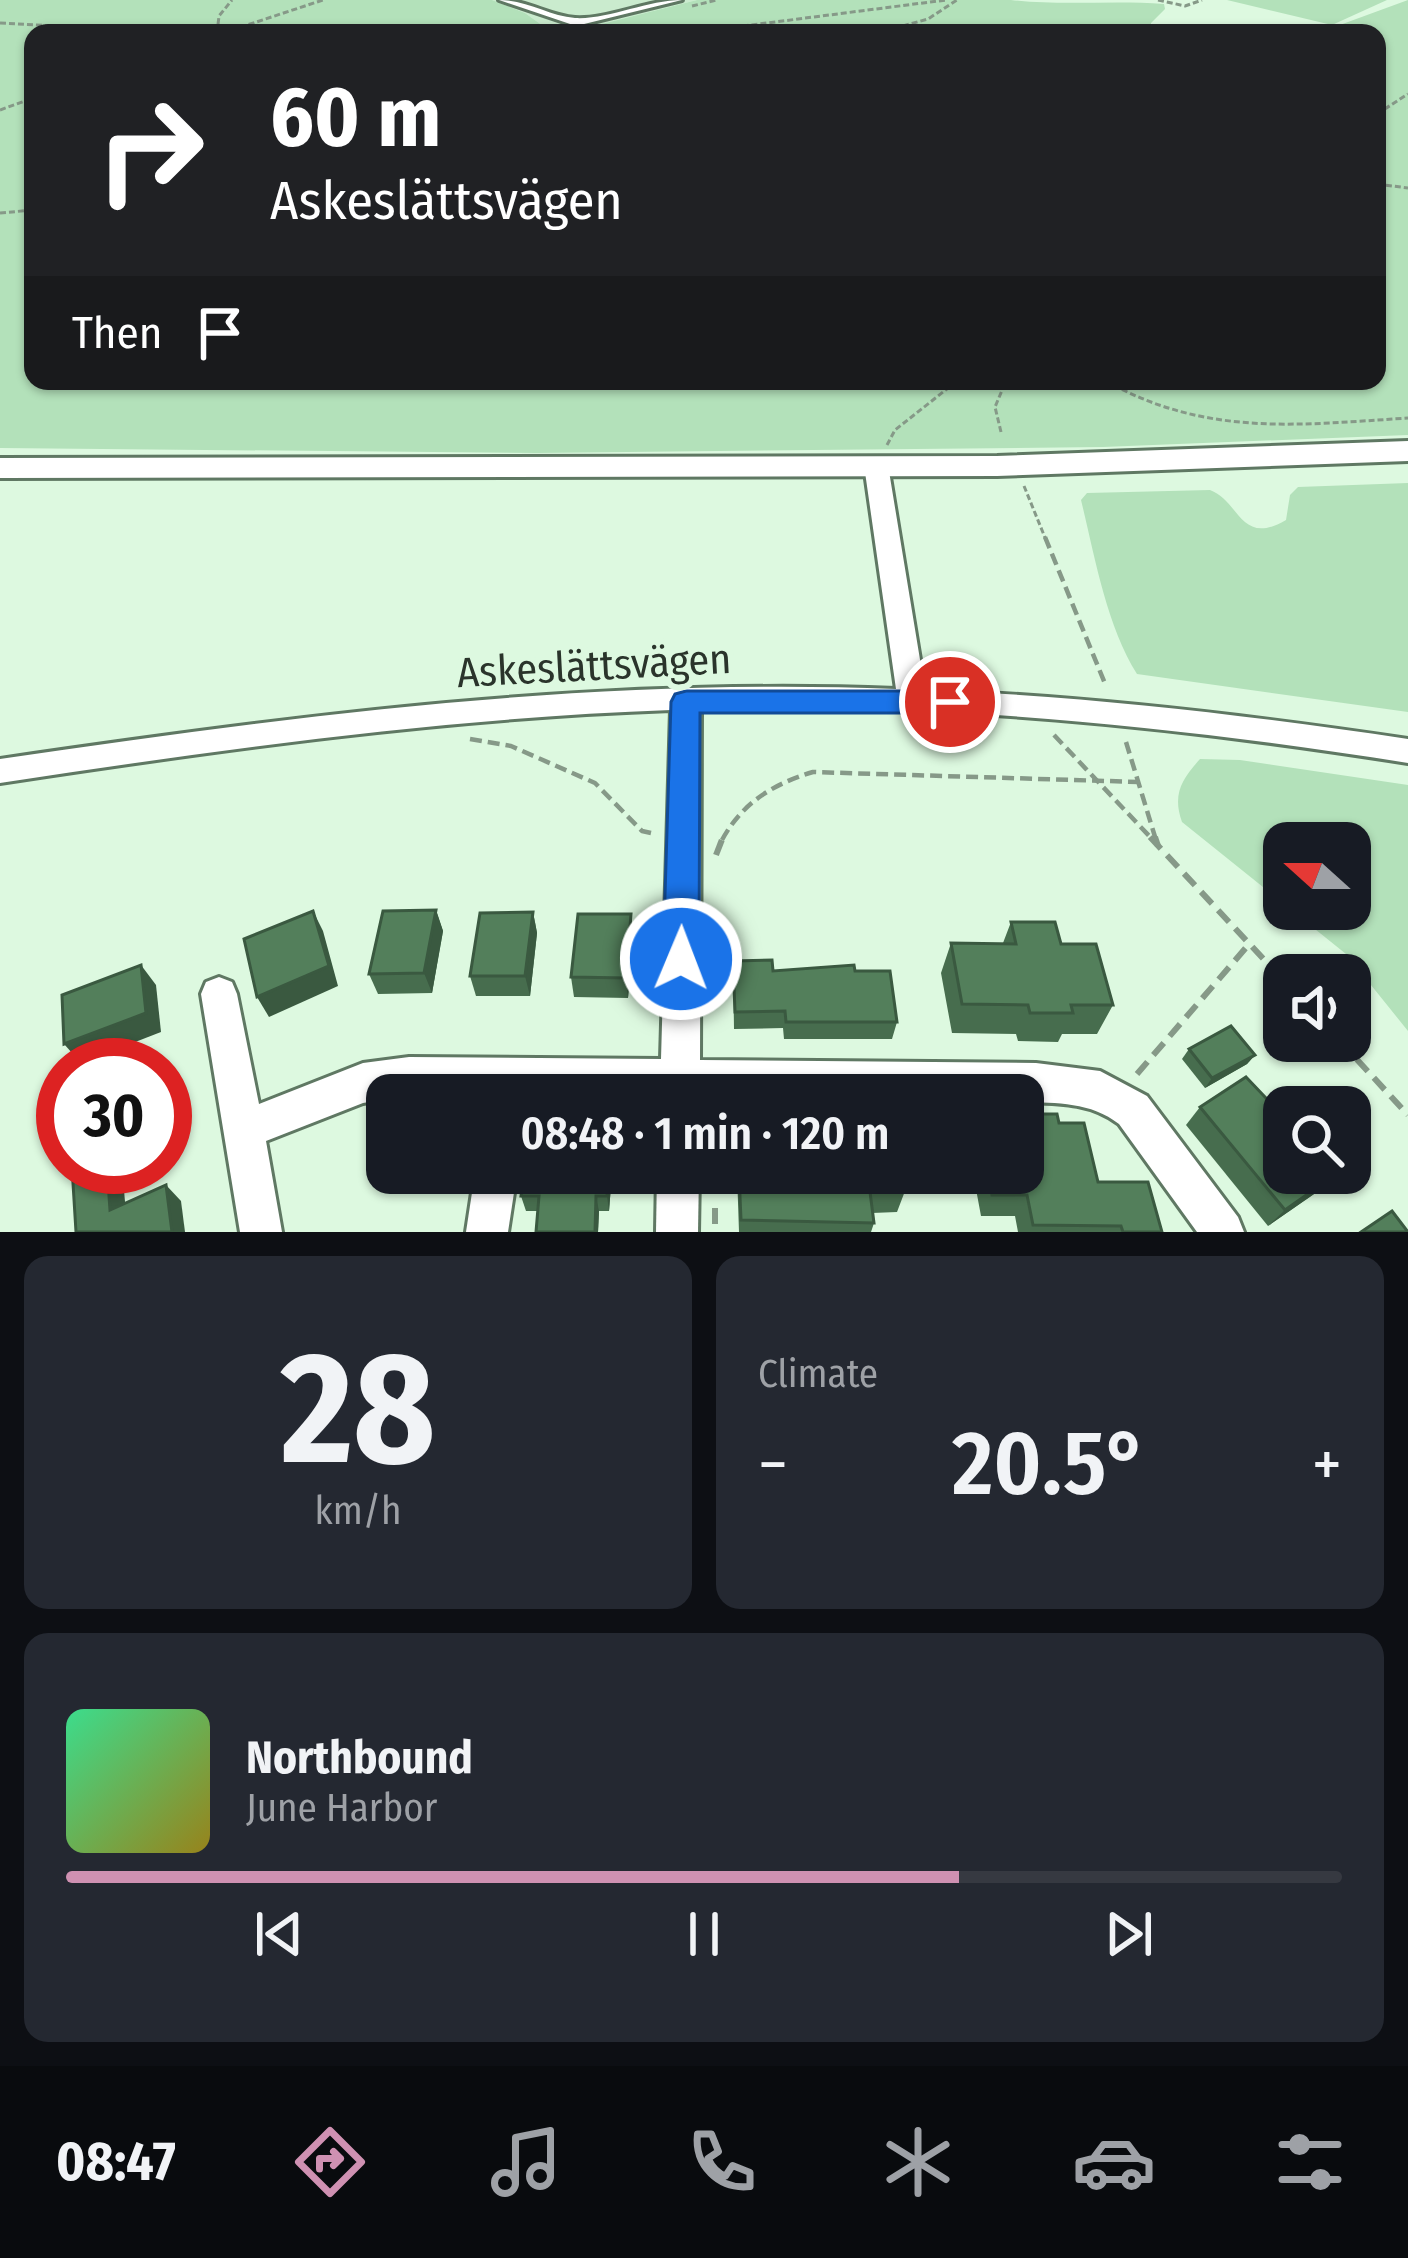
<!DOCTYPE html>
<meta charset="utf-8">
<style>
body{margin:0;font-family:"Fira Sans Condensed",sans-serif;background:#242831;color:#f1f3f6;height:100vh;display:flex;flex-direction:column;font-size:45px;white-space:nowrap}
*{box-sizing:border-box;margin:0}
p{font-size:39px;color:#9ea1a6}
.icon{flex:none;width:66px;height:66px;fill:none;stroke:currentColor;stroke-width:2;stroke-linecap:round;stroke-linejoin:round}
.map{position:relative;height:1232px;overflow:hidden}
.details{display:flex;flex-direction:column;gap:24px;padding:24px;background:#0d0f14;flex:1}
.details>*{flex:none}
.guide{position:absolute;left:24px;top:24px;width:1362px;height:366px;border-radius:24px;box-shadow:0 3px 9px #0004;background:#202124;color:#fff;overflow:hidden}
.needle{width:78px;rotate:291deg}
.controls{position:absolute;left:1263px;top:822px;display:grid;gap:24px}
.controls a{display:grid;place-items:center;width:108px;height:108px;border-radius:24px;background:#171b24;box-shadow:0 3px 9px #0004;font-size:60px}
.speed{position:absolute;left:36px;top:1038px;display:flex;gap:24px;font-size:60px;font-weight:700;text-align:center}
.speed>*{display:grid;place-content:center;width:156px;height:156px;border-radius:50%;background:#171b24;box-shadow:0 3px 9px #0004;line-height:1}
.speed .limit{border:18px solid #d22;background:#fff;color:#111}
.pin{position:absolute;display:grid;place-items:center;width:102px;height:102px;color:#fff;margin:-51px;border:6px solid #fff;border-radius:50%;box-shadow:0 3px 12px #0007}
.me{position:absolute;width:132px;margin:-66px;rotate:1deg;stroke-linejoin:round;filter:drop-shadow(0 0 9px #0008)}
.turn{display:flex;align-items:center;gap:42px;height:252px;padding:0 48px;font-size:54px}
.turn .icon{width:156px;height:156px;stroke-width:2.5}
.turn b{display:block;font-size:84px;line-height:102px}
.then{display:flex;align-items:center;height:114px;padding:0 48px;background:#0003;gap:24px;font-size:45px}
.big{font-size:90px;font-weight:600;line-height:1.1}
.details .widget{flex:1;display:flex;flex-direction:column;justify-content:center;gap:18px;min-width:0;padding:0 42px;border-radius:24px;background:#242831}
.details .dial{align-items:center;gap:0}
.dial b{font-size:156px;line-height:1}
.song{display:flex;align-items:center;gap:36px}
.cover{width:144px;height:144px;border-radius:18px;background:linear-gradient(135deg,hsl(150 70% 55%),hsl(50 70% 35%))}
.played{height:12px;border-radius:6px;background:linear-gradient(90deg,#cf91b2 70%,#363941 70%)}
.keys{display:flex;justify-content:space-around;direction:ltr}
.heat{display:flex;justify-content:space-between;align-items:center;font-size:66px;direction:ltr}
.details .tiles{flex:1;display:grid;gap:24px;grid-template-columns:1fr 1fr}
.widget:last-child{grid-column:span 2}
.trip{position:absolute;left:366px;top:1074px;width:678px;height:120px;border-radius:24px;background:#171b24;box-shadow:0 3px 9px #0004;font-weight:600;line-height:120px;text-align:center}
.tab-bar{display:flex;height:192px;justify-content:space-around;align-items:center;background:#090b0e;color:#9ea1a6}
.tab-bar .icon{width:84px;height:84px}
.tab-bar .selected{color:#cf91b2}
.tab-bar b{font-size:54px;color:#f1f3f6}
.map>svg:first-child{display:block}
</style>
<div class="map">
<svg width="1408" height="1232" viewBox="0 0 1408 1232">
<rect width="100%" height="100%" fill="#ddf9e0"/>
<!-- built -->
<path fill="#caebce" d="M492,0H697L566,33H553L525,13Z"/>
<!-- green -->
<g fill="#b3e1ba">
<path d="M0,0H492L525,13L553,33H33V381H1377V33H1318L1408,0V435L1103,447L537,453L0,448Z"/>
<path d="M697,0H1011C1062,6 1113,0 1164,4L1165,9L1151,23V33H566Z"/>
<path d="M1227,0H1387L1332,25Z"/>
<path d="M1408,483V712L1137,674C1106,624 1095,557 1081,500L1087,493L1210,490C1240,501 1240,547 1286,520L1290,495L1298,487Z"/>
<path d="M1200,759L1240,760L1408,785V1031L1346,954L1290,909H1350V843H1284V904L1182,822C1172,794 1182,779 1200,759Z"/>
</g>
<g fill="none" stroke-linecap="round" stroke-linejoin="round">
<defs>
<g id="street">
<path d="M499,0C527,0 549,16 575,18C607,20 647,0 682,0L576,26Z"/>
<path d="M876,458L888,465L925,690C1087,696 1247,715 1408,739V763C1174,726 938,702 701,709L700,1060L1036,1063L1100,1071L1147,1096L1238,1217L1244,1232H1197L1119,1124C1091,1102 1057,1103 1023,1102V1095H387V1099L363,1103L266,1141L282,1232H240L201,994L206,982L219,977L232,982L237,994L259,1104L363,1063L409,1057L661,1059L671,710C445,718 224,749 0,783V759C298,715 594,677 896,689L864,465Z"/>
<path d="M475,1173H517L508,1232H466Z"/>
<path d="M657,1173H699L698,1232H656Z"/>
</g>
<path id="secondary" d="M1408,441V461L997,476L0,478V458L997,456Z"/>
</defs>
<!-- street casing -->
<use href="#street" stroke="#5f7863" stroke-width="6"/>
<!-- secondary casing -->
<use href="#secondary" stroke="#5f7863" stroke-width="6"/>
<!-- path-far2 -->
<g stroke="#869988" stroke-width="3" stroke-dasharray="6 3" stroke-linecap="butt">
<path d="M1158,0L1185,6L1202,0"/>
<path d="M692,6L717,0"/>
<path d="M0,23L186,33"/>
<path d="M217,33L219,16L232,0"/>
<path d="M223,33L323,0"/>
<path d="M689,33L946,0"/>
<path d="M877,33L928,19L957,0"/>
<path d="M0,110L33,98"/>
<path d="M1377,114L1408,94"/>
<path d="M1377,184L1408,188"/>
<path d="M0,213L33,210"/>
<path d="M1106,381C1206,437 1298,425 1408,418"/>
<path d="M1001,432L995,407L1006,381"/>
<path d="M887,445L895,430L957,381"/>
<path d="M1024,486L1046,540"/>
</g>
<!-- path-far1 -->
<g stroke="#869988" stroke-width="4.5" stroke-dasharray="12 6" stroke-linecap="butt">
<path d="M1045,537L1106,686"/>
<path d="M1054,735L1153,840"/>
<path d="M470,739L511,746L595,783L642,831L651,833"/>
<path d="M1126,742L1156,840"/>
<path d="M722,840C742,803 773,784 813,772L1139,782"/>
</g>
<!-- path -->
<g stroke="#869988" stroke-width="6" stroke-dasharray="16 9" stroke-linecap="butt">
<path d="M1150,837L1284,981"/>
<path d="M1155,837L1158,846"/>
<path d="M716,855L723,837"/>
<path d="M1340,1041L1408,1115"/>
<path d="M1137,1074L1250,943"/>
<path d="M715,1208V1232"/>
</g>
<!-- street -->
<use href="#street" fill="#fff" fill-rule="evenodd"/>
<!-- secondary -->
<use href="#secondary" fill="#fff" fill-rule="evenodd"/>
</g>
<!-- wall -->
<g fill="#476d4e">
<path d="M436,910L443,931L432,993L378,994L369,974Z"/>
<path d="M533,912L537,933L530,996H476L470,976Z"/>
<path d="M1011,922L1061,944L1113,1005L1097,1034H1062L1058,1042L1018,1041L1016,1034L952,1033L941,973L951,943H1003Z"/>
<path d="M633,935L628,998L574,997L571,977Z"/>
<path d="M733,961L773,971H855L897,1022L892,1039H784L783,1028L734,1029Z"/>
<path d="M1189,1049L1255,1055L1247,1064L1205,1088L1182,1059Z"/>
<path d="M1200,1107L1332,1177L1314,1194L1268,1226L1186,1125Z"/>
<path d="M1059,1123L1098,1182L1162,1232H1018L1015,1216H981L973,1173H1023Z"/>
<path d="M524,1173H612L609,1211H599L598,1232H536L538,1211H526L521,1196Z"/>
<path d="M737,1173H902L905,1191L897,1212L872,1213L874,1223L871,1232H739Z"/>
</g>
<!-- shaded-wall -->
<g fill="#3a5940">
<path d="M436,910L443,931L432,993L424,973Z"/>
<path d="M313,911L323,931L338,986L269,1017L257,997Z"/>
<path d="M533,912L537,933L530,996L525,976Z"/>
<path d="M631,914L633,935L628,998L626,978Z"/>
<path d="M141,965L156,985L161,1032L81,1063L64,1044Z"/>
<path d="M1255,1055L1247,1064L1205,1088L1212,1078Z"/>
<path d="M165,1091L171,1144L165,1147Z"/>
<path d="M107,1167H122L127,1225L110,1210Z"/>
<path d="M608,1173H612L609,1211L607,1196Z"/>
<path d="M1332,1177L1314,1194L1268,1226L1285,1210Z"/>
<path d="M166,1185L181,1201L185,1232H172Z"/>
<path d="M596,1196L599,1211L598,1232H595Z"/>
</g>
<!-- building -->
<g fill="#537f5b" stroke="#3a5940" stroke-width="3">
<path d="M436,910L424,973L369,974L383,911Z"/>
<path d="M313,911L329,966L257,997L244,939Z"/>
<path d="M533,912L525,976H470L480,913Z"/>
<path d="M578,914H631L626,978L571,977Z"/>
<path d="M1011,922H1055L1061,944H1096L1113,1005H1071L1073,1013H1030L1028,1005L962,1004L951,943L1016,944Z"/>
<path d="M772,960L773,971L854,965L855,971H890L897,1022H786L785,1011L735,1012L733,961Z"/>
<path d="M141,965L146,1013L64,1044L62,995Z"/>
<path d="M1231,1026L1255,1055L1212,1078L1189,1049Z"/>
<path d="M1246,1077L1284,1117V1173H1329L1332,1177L1285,1210L1200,1107Z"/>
<path d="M1023,1114H1057L1059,1123H1084L1098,1182H1148L1162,1232H1123L1121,1226L1033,1225L1027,1195H992L988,1173H1023Z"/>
<path d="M72,1167H107L110,1210L166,1185L172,1232H76Z"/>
<path d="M524,1173H608L607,1196H596L595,1232H536L539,1196H521Z"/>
<path d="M739,1173H902L905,1191L870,1192L874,1223L741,1220Z"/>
<path d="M1392,1211L1408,1232H1361Z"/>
</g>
<!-- route -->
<path fill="#1a73e8" stroke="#114b97" stroke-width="3" d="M686,691H950L961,694L965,702L961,710L950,713H700L699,959L694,971L681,976L668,971L663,959L671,702L675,694Z"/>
<g text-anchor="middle" stroke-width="12" stroke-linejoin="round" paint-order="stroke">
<!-- street labels -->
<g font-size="42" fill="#2a342b" stroke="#ddf9e0">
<text transform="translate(594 665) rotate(-3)" y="15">Askeslättsvägen</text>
</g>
</g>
</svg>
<div class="controls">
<a><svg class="needle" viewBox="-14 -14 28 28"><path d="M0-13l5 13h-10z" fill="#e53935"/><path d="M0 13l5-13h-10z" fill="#9ea1a6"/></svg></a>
<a><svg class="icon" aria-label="sound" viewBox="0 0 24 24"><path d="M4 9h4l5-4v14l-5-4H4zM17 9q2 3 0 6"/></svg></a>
<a><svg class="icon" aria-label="search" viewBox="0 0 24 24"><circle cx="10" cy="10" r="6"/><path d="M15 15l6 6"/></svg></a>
</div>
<div class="speed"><div class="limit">30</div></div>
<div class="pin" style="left:950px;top:702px;background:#d93025"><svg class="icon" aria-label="arrive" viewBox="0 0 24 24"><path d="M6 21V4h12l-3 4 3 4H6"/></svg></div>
<svg class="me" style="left:681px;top:959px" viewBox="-20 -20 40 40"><circle r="17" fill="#1a73e8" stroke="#fff" stroke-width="3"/><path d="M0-11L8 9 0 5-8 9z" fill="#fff"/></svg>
<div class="trip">08:48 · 1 min · 120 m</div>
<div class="guide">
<div class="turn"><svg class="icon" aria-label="right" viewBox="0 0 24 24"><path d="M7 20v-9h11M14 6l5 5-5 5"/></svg><div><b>60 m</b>Askeslättsvägen</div></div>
<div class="then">Then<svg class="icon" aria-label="arrive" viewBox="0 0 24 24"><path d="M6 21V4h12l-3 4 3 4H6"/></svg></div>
</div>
</div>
<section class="details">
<div class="tiles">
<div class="widget dial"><b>28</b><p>km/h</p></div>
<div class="widget"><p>Climate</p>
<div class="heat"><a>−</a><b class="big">20.5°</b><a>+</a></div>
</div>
<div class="widget">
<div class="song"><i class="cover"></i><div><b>Northbound</b><p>June Harbor</p></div></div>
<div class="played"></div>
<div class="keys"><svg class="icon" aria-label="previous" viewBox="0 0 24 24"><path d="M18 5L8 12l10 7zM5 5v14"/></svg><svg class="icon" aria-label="pause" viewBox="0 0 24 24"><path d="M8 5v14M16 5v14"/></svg><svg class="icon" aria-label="next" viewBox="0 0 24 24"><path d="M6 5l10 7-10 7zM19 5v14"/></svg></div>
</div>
</div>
</section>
<nav class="tab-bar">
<b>08:47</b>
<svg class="icon selected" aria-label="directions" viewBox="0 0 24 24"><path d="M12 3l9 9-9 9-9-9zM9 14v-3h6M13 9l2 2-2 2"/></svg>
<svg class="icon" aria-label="music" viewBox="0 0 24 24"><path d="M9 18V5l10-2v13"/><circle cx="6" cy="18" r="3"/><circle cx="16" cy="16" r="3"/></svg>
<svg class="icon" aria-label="phone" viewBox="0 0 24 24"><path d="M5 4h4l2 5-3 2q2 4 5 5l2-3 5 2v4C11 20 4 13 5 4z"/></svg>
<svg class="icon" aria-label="climate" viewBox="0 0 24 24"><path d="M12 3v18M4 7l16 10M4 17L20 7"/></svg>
<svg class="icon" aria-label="car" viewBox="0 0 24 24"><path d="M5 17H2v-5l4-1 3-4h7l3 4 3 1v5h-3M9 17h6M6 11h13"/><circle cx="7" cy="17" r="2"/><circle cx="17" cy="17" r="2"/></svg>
<svg class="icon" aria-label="filters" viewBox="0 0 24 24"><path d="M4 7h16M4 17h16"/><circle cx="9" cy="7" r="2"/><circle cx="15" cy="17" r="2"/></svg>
</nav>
